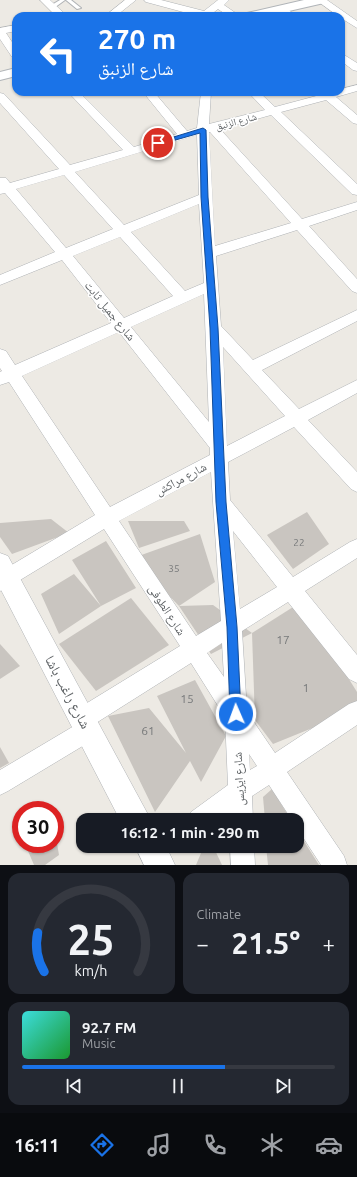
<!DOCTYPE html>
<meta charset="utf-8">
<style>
body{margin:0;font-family:Ubuntu,"Noto Naskh Arabic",sans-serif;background:#242831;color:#f1f3f6;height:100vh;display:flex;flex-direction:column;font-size:15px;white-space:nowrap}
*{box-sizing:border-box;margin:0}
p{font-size:13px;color:#9ea1a6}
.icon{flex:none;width:22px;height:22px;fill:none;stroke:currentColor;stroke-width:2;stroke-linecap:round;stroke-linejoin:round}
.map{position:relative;height:865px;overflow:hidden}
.drawer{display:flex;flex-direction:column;gap:8px;padding:8px;background:#0d0f14;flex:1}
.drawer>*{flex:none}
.guide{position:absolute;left:12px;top:12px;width:333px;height:84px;border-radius:12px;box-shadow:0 1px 3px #0004;background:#1a73e8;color:#fff;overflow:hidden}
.speed{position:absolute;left:12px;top:801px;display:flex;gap:8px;font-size:20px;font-weight:700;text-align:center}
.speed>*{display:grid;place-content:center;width:52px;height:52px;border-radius:50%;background:#171b24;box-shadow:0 1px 3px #0004;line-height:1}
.speed .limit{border:6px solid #d22;background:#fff;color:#111}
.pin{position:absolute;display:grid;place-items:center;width:34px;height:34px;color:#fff;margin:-17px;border:2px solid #fff;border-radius:50%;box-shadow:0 1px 4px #0007}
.me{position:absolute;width:44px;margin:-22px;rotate:358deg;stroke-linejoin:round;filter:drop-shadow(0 0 3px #0008)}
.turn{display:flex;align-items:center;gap:14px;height:84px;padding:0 20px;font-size:18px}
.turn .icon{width:52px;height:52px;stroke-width:2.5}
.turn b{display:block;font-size:28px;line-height:34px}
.big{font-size:30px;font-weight:700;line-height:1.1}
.drawer .widget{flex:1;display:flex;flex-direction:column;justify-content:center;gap:6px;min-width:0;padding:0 14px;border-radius:12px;background:#242831}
.drawer .dial{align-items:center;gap:0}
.dial svg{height:104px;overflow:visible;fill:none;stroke:#363941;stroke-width:7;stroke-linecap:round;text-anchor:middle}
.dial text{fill:#f1f3f6;stroke:none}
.song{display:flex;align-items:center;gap:12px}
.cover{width:48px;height:48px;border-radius:6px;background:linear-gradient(135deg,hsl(180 70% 55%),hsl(130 70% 35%))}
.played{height:4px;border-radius:2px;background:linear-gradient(90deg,#1a73e8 65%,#363941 65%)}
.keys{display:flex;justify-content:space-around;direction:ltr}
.heat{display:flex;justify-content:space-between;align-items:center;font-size:22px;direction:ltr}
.drawer .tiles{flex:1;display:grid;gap:8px;grid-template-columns:1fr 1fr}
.widget:last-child{grid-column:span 2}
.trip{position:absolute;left:76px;top:813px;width:228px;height:40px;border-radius:12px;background:#171b24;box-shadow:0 1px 3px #0004;font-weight:700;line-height:40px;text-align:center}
.menu{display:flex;height:64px;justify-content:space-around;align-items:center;background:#090b0e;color:#9ea1a6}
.menu .icon{width:28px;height:28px}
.menu .on{color:#1a73e8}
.menu b{font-size:18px;color:#f1f3f6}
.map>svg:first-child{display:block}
</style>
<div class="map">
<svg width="357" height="865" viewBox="0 0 357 865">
<rect width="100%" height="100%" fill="#edeae4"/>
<!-- building -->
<g fill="#c9c5c0">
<path d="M307,512L329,544L293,569L267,535Z"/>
<path d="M51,519L69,533L12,554L0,537V523Z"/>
<path d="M128,521H184L190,531L139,548Z"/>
<path d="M200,534L215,582L179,606L133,558Z"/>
<path d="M106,541L136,588L101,606L59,634L41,594L74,574L101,606L72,560Z"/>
<path d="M131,598L169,645L96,691L59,644Z"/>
<path d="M301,602L357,692V710L273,744L255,720L252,633Z"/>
<path d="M213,605L252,633L211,654L179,606Z"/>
<path d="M0,644L20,666L0,679Z"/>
<path d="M195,680L226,736L201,782L190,761L155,812L108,716L149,708L186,753L157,696Z"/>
<path d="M0,747L9,763L0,768Z"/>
<path d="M272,789L291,820H265L263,797Z"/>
<path d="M297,830L319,865H268L266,846H297Z"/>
<path d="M55,832L59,855L45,865H34L25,844H55Z"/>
<path d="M204,846H213L222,865H196Z"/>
</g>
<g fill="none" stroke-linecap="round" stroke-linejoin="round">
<defs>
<g id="service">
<path d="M60,0H65L54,8H50V6Z"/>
<path d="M66,0H71L81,8L77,9Z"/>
</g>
<g id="minor">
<path d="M40,0H50L67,16H56Z"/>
<path d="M125,0H136L116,16H105Z"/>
<path d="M144,0H161L204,11L218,0H229L224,5L240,16H228L218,9L209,16H198L146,2Z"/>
<path d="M316,0H327L357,21V28L341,18V16H338Z"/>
<path d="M282,6L285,7L296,16H285L277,9Z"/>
<path d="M16,25V31L6,33L16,48V58L12,57L0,39V28Z"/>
<path d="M341,53L357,63V71L353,70L341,61Z"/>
<path d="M357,85V91L336,97L357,115V124L353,123L326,100L281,112L357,184V195L352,194L271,115L220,129L302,219L357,202V210L309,226L357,279V293L352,291L297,230L216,256L221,326L253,360L357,310V321L262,370L299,409L357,380V393L308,420L357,472V492L351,489L294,427L228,462L230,500L293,577L350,542L357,539V558L305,591L357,655V683L349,679L288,602L242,631L247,712L275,753L349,704L357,701V725L287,772L344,856L347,865H321L297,828V820H292L269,785L252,796L253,820H229V813L219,820H187L191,812L228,785L225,717L191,663L96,723L99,730L96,738L8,791L0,795V770L74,726L71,719L74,711L180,646L104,529L7,588L0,591V572L95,515L9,382L0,385V372L2,371L0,368V349L6,351L15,365L111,323L62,260L0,285V275L55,252L5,193L0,194V178H6L10,183L59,169L0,103V93L4,94L70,165L123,150L68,92H79L134,147L177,134L143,92H154L187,131L197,128L201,92H211L209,124L265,110L248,92H259L275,107L320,95L318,92H341V89ZM209,132H210L291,223L215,246ZM197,135L199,195L124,225L75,172ZM64,175L113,229L66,248L16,189ZM199,204L204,283L185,291L131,232ZM120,237L173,296L124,318L73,256ZM204,294L209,422L131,327ZM119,332L210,448V455L110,507L22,376ZM223,347L285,416L227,446ZM211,472L221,621L196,636L119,521ZM233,531L277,587L240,609ZM222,643L224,677L207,653ZM249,754L257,766L250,770Z"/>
<path d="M230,846H254L255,865H231Z"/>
</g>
<g id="tertiary">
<path d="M0,553L8,556L151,820H120L0,588Z"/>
<path d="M135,846H166L175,865H144Z"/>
</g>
<g id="secondary">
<path d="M304,0H326L324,3L267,16H245L247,13Z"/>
<path d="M16,68V76L0,80V72Z"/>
</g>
</defs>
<!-- service casing -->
<use href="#service" stroke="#afb2b5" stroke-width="2"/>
<!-- minor casing -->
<use href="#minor" stroke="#afb2b5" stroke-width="1"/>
<!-- tertiary casing -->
<use href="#tertiary" stroke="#afb2b5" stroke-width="1"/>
<!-- secondary casing -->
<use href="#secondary" stroke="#b0b4b8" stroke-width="2"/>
<!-- service -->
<use href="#service" fill="#fff" fill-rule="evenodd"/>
<!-- minor -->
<use href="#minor" fill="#fff" fill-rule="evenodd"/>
<!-- tertiary -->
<use href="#tertiary" fill="#fff" fill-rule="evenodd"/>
<!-- secondary -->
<use href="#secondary" fill="#fff" fill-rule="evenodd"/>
</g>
<!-- route -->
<path fill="#1a73e8" stroke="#114b97" d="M203,128L206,130L208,197L218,328L226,502L237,627L241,714L240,718L236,720L231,718L230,714L227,627L216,502L210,328L201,197L200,133L158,145L154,143Z"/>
<g text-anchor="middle" stroke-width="3" stroke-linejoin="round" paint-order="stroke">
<!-- far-street labels -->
<g font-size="10" fill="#5c6063" stroke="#fff">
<text transform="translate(236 121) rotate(-15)" y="4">شارع الزنبق</text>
</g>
<!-- number labels -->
<g font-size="10" fill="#77797a">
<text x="299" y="546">22</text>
<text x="174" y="572">35</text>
</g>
<!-- street labels -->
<g font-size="12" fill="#5c6063" stroke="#fff">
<text transform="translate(110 311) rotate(51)" y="4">شارع جميل ثابت</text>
<text transform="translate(181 479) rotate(-28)" y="4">شارع مراكش</text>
<text transform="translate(167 610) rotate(57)" y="4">شارع الطوفى</text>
<text transform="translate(239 779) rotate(-93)" y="4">شارع ايزيس</text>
</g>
<!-- near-number labels -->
<g font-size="12" fill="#77797a">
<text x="283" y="644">17</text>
<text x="306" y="692">1</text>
<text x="187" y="703">15</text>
<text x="148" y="735">61</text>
</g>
<!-- near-street labels -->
<g font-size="14" fill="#5c6063" stroke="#fff">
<text transform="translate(68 692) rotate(62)" y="5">شارع راغب باشا</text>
</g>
</g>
</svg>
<div class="speed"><div class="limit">30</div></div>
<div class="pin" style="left:158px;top:143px;background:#d93025"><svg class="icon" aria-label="arrive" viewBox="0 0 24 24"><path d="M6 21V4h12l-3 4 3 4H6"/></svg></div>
<svg class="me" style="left:236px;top:714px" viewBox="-20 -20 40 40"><circle r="17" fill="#1a73e8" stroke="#fff" stroke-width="3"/><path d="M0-11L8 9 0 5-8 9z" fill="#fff"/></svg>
<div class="trip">16:12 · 1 min · 290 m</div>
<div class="guide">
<div class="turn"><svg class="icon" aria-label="left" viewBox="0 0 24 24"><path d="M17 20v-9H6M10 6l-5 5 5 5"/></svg><div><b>270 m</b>شارع الزنبق</div></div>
</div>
</div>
<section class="drawer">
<div class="tiles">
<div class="widget dial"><svg viewBox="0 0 100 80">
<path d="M14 69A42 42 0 1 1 86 69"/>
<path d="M14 69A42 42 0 0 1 9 39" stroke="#1a73e8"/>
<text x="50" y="56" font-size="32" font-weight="700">25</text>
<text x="50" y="72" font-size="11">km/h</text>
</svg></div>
<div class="widget"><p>Climate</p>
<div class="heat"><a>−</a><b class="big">21.5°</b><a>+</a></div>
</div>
<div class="widget">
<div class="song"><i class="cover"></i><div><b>92.7 FM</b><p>Music</p></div></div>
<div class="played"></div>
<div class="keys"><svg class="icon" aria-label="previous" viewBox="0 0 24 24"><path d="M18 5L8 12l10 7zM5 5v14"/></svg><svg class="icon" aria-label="pause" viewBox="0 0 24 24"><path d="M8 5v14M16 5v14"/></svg><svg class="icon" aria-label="next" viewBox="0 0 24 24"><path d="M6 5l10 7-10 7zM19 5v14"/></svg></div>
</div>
</div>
</section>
<nav class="menu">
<b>16:11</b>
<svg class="icon on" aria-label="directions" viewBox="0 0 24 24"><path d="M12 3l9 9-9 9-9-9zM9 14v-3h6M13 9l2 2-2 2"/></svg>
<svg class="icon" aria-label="music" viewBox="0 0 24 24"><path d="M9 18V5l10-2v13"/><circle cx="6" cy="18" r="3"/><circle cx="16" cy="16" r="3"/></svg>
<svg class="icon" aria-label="phone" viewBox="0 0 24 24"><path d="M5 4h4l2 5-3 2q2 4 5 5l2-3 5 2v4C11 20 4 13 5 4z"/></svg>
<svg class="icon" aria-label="climate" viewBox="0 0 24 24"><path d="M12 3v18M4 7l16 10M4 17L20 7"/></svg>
<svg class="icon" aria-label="car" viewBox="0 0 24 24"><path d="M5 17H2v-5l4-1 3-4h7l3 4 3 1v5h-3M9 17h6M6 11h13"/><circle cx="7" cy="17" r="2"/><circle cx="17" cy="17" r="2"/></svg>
</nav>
